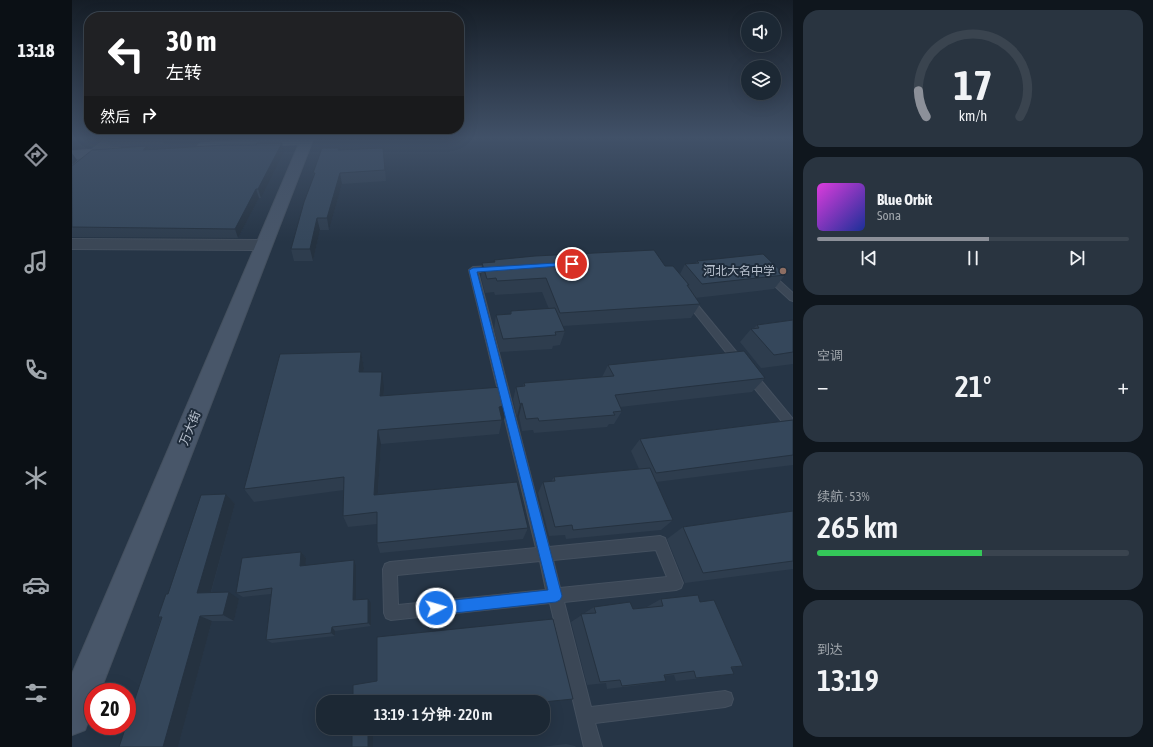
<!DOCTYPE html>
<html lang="zh">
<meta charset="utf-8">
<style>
body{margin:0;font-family:"Asap Condensed","Noto Sans SC",sans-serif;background:#293440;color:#f1f3f6;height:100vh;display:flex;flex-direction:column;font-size:15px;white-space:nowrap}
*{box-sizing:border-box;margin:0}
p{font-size:13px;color:#a0a6ac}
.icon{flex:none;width:22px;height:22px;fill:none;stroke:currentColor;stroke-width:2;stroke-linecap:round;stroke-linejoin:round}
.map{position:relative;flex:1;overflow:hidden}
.panel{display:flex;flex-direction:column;gap:10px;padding:10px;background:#0f161d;width:360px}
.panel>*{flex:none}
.top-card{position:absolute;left:12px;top:12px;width:380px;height:122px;border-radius:16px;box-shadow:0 4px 16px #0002,0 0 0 1px #3a444f;background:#202124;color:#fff;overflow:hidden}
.tools{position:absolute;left:669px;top:12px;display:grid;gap:8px}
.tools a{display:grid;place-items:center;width:40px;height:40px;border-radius:50%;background:#1c2834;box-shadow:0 4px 16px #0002,0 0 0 1px #3a444f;font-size:20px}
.speed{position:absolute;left:12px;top:683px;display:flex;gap:8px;font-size:20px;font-weight:700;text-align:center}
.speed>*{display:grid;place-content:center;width:52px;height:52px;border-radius:50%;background:#1c2834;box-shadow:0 4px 16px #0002,0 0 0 1px #3a444f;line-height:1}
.speed .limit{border:6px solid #d22;background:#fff;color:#111}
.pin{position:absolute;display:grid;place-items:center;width:34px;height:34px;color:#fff;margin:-17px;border:2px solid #fff;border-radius:50%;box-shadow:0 1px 4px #0007}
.me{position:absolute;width:44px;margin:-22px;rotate:84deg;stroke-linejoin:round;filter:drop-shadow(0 0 3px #0008)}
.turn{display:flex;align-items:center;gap:14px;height:84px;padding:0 16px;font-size:18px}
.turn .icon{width:52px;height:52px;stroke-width:2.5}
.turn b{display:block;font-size:28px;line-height:34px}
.then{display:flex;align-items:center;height:38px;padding:0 16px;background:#0003;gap:8px;font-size:15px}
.big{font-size:30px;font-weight:600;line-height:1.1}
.panel .widget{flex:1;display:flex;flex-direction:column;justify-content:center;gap:6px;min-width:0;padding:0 14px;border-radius:16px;background:#293440}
.panel .dial{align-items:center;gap:0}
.dial svg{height:104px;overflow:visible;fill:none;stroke:#3a444f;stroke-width:7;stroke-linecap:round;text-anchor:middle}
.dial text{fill:#f1f3f6;stroke:none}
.song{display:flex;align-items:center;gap:12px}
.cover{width:48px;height:48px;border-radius:6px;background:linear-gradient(135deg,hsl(300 70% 55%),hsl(230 70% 35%))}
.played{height:4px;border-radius:2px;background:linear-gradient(90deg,#8c9099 55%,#3a444f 55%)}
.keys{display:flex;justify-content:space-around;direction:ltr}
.heat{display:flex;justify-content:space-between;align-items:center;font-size:22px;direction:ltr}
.charge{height:6px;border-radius:3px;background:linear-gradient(90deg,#34c759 53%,#3a444f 0)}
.trip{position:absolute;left:244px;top:695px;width:234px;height:40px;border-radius:16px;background:#1c2834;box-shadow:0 4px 16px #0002,0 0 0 1px #3a444f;font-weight:600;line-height:40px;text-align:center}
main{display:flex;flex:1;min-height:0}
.tab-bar{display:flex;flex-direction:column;width:72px;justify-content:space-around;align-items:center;background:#0b1015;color:#a0a6ac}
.tab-bar .icon{width:28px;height:28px}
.tab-bar .selected{color:#8c9099}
.tab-bar b{font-size:18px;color:#f1f3f6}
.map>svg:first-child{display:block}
</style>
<main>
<nav class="tab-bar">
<b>13:18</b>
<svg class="icon selected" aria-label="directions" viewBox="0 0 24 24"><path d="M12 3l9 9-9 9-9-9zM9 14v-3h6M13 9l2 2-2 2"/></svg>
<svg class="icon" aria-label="music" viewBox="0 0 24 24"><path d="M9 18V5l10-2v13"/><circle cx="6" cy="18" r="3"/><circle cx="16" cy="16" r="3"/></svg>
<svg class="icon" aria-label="phone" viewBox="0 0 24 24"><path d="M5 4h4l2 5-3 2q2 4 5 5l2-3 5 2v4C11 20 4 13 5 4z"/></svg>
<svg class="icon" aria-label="climate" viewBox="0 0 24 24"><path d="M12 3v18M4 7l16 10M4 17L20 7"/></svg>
<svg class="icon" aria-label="car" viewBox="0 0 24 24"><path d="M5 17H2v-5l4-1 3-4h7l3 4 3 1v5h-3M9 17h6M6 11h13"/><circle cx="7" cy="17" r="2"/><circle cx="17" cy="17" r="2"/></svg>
<svg class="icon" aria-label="filters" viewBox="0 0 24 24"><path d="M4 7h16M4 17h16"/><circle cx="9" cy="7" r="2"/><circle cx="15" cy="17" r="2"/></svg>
</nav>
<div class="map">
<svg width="721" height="747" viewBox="0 0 721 747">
<rect width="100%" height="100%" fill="#263546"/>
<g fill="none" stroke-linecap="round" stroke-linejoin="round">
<defs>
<g id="lane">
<path d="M423,266L426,267V271L406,272L477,547L588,536L593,538L611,583L609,588L604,590L492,602L519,707L653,691L659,693L661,699L659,705L653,707L523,723L530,747H512L478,603L319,620L314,618L312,613L311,569L313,564L318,562L464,548L397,270L401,267ZM584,550L595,577L488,588L481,560ZM468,561L474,590L326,605L325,575Z"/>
<path d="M696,272L699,273L721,293V301L718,300L693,277V273Z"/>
<path d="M616,296L619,297L671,360L673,363L671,366H665L613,301L612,299Z"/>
<path d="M678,371L682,372L721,419V432L717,430L674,378L673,375L674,372Z"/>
</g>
<g id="street">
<path d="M36,137H48L4,175L0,176V166Z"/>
<path d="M0,239L192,240L197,242L200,245L197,248L192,250L0,249Z"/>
</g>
<g id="secondary">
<path d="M218,137H242L28,692H21C21,709 19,714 13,730L0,735V674L227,144L131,151L127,150L125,147L127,144L131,143Z"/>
<path d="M45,148L50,149L51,152L50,155L0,159V151Z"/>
</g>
</defs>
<!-- lane casing -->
<use href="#lane" stroke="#44505f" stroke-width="2"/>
<!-- street casing -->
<use href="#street" stroke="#44505f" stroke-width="2"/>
<!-- secondary casing -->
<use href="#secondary" stroke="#44505f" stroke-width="2"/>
<!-- lane -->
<use href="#lane" fill="#3b4756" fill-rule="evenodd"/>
<!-- street -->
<use href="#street" fill="#3b4756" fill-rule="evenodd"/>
<!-- secondary -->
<use href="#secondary" fill="#485669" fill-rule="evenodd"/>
</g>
<!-- wall -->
<g fill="#2e3d4e">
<path d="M47,137H99L92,144L39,147L34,138Z"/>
<path d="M75,146L77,150L212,152L189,198H187L166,238L0,237V166Z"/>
<path d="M267,150L313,170L314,181L270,184L257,230H248L241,261H222L219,249L242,177L241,173Z"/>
<path d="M422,260L593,266L608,274L613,264L624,263L625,261L713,275L702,289L623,298L628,304L619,318L491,326L493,331L488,345L481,346L480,349L428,352L422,329L424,315L438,314L439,311L477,309L470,292L423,295L422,292L413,293L409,277L410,263L422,262Z"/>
<path d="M721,320V364L689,368L668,342L679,329L682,328L685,325Z"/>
<path d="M289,352L292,368V372L312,388V396L435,405L432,420H430L427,434L309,444L306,494L456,528L451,539L308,553L305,543V524L276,527L271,516L272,490L182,502L172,489Z"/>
<path d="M536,365L693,378L680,392L548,407L550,411L542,424H537L535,427L462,433L461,430L450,431L447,416L445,417L441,400L444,387L451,386L452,383L530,377Z"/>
<path d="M721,420V465L584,482L601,520L589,530L494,539L493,535L477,536L466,493L471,482H479L482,477L567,469L559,451L568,439Z"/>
<path d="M154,494L163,504L139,593L167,599L162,621H140L106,747H47L89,618L86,617L96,594Z"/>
<path d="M721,511V569L613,583L595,539L611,527Z"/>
<path d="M229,552L234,558L233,566H284V600L299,603V626L263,631V636L200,643L194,640L199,594L171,597L164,593Z"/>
<path d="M589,599L628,602L671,666L659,668L662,674L639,677L604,681L602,675L592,676L594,681L576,684L535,689L534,683L515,685L499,622L522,607L561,609L573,608Z"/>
<path d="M494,744L503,746L504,747H469Z"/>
</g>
<!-- shaded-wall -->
<g fill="#253240">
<path d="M17,137H34L20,148L0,150V141Z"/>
<path d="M89,137H99L92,144Z"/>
<path d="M210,143L212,152L189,198L186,189Z"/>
<path d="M75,146L80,155L71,150Z"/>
<path d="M0,153L5,160L0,165Z"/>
<path d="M268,173L270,184L257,230L255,218Z"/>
<path d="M184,189L187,198L166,238L163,229Z"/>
<path d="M245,218L248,230L241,261L238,249Z"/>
<path d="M289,352L292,368L290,388L287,372Z"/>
<path d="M310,372L312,388L311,411L308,396Z"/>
<path d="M450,403L447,416L445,417L448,404Z"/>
<path d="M435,405L432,420H430L427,407Z"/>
<path d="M306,430L309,444L305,507L302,495Z"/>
<path d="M154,494L163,504L137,599L125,593Z"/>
<path d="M229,552L234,558L233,572L228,566Z"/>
<path d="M282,560L284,566V605L281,600Z"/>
<path d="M157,592L167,599L162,621L151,615Z"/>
<path d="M296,599L299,603V626L296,623Z"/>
<path d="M128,616L140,621L106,747H91Z"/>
<path d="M260,627L263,631V636L259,633Z"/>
<rect x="296" y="728" width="5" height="19"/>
</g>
<!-- building -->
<g fill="#35475b" stroke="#253240">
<path d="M0,137H17L14,140L0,141Z"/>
<path d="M35,137H47L34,138Z"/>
<path d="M185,143H210L186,189H184L163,229L0,227V166L20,150L75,146L71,150L152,145H184Z"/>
<path d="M250,148H267L266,150L311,148L313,170L268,173L255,218H245L238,249H219L232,202L243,173H241Z"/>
<path d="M582,250L593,266H601L617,285H615L628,304L488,313L474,278L425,281L424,278L415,279L410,263L423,262L422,260L463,256Z"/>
<path d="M691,254L713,275L630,284L613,264L627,263L625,261Z"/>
<path d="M483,308L493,331L483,332L484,335L431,339L424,315L439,314V311Z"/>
<path d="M721,320V352L702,355L679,329L687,328L685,325Z"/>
<path d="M672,351L693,378L543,395L550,411L541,412L543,415L467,421L466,418L454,419L450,403L448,404L444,387L453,386L452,383L542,376L536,365Z"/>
<path d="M289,352L287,372H310L308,396L430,387L435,405L427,407L430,420L306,430L302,495L445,482L456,528L305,543V512L271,516L272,477L172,489L208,354Z"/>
<path d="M721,420V455L584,473L568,439Z"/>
<path d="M578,468L601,520L501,530L500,525L483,527L471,482L483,481L482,477Z"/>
<path d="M154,494L125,593L157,592L151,615L128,616L91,747H47L54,726H55V723L90,617H86L94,594H96L129,495Z"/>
<path d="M721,511V561L631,573L611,527Z"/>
<path d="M229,552L228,566L282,560L281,600L296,599V623L260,627L259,633L194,640L200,588L164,593L170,558Z"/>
<path d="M626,595L628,602L642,600L671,666L659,667L662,674L624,678L622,671L592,675L594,681L550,686L548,680L528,682L509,614L524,613L522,607L558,602L561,609L591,606L589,599Z"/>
<path d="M481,619L501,699L471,702H281V685L305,681V637Z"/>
<rect x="280" y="728" width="16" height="19"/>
</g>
<!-- sky -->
<linearGradient id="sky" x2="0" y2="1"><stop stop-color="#151d26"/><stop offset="0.57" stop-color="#415168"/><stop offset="1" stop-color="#415168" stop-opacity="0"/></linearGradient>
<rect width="721" height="242" fill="url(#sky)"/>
<!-- route -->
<path fill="#1a73e8" stroke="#114b97" d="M500,262L504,264L503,265L405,272L490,596L488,600L484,602L364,615L359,613L357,608L359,604L364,602L476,590L397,270L401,268Z"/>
<!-- markers -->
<circle fill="#8d6e63" stroke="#1f2c3b" stroke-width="1.5" cx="711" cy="271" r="4"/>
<g text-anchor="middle" stroke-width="4" stroke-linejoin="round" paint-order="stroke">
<!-- poi labels -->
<g font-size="12" fill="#b9c2cf" stroke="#1f2c3b" text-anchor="end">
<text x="703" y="275">河北大名中学</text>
</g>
<!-- street labels -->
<g font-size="12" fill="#b9c2cf" stroke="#1f2c3b">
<text transform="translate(118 428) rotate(-68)" y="4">万大街</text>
</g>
</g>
</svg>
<div class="tools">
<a><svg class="icon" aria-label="sound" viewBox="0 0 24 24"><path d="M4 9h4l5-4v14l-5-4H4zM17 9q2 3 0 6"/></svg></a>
<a><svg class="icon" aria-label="layers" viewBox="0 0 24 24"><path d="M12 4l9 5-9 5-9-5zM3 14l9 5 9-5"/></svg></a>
</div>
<div class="speed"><div class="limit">20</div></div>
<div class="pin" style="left:500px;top:264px;background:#d93025"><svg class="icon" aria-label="arrive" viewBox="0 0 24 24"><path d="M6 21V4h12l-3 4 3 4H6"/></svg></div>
<svg class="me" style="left:364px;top:608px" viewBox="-20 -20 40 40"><circle r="17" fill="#1a73e8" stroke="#fff" stroke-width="3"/><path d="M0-11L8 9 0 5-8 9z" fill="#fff"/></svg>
<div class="trip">13:19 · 1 分钟 · 220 m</div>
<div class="top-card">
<div class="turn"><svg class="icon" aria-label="left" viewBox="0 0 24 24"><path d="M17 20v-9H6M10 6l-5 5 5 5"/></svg><div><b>30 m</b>左转</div></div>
<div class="then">然后<svg class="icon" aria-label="right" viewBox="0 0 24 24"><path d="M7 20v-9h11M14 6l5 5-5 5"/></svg></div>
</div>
</div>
<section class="panel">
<div class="widget dial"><svg viewBox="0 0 100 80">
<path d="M14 69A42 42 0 1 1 86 69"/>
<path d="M14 69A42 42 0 0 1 8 49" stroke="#8c9099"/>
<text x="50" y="56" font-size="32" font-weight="700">17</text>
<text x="50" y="72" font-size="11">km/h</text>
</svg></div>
<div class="widget">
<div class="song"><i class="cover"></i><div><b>Blue Orbit</b><p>Sona</p></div></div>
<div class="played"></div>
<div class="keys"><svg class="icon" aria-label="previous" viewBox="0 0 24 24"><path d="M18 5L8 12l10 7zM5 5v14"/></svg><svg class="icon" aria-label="pause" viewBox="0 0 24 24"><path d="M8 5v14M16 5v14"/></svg><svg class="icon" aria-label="next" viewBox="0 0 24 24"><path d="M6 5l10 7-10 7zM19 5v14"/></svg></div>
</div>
<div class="widget"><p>空调</p>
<div class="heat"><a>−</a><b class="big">21°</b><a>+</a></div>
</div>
<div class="widget"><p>续航 · 53%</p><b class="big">265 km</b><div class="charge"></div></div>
<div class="widget"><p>到达</p><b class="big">13:19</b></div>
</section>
</main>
